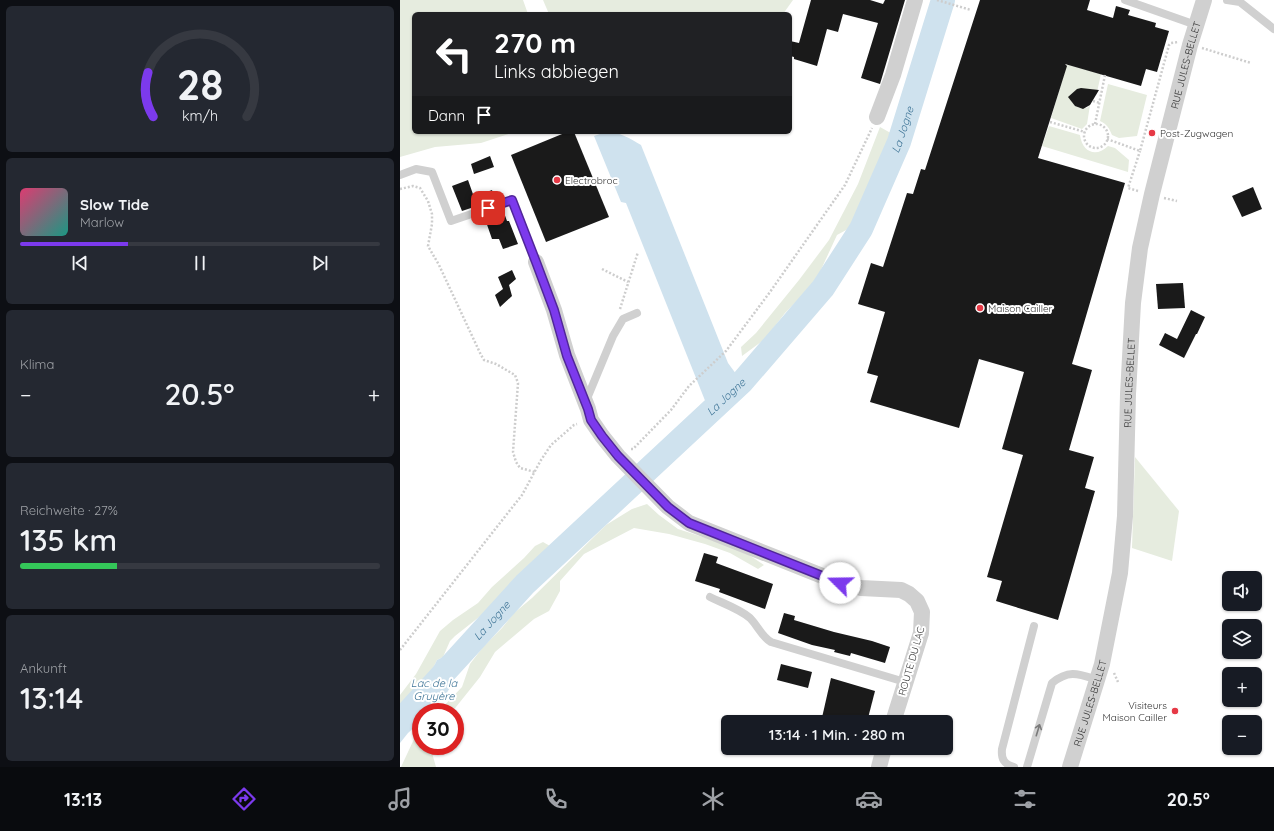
<!DOCTYPE html>
<html lang="de">
<meta charset="utf-8">
<style>
body{margin:0;font-family:Quicksand,sans-serif;background:#242831;color:#f1f3f6;height:100vh;display:flex;flex-direction:column;font-size:15px;white-space:nowrap}
*{box-sizing:border-box;margin:0}
p{font-size:13px;color:#9ea1a6}
.icon{flex:none;width:22px;height:22px;fill:none;stroke:currentColor;stroke-width:2;stroke-linecap:round;stroke-linejoin:round}
.map{position:relative;flex:1;overflow:hidden}
.sheet{display:flex;flex-direction:column;gap:6px;padding:6px;background:#0d0f14;width:400px}
.sheet>*{flex:none}
.hud{position:absolute;left:12px;top:12px;width:380px;height:122px;border-radius:6px;box-shadow:0 1px 3px #0004;background:#202124;color:#fff;overflow:hidden}
.tools{position:absolute;left:822px;top:571px;display:grid;gap:8px}
.tools a{display:grid;place-items:center;width:40px;height:40px;border-radius:6px;background:#171b24;box-shadow:0 1px 3px #0004;font-size:20px}
.speed{position:absolute;left:12px;top:703px;display:flex;gap:8px;font-size:20px;font-weight:700;text-align:center}
.speed>*{display:grid;place-content:center;width:52px;height:52px;border-radius:50%;background:#171b24;box-shadow:0 1px 3px #0004;line-height:1}
.speed .limit{border:6px solid #d22;background:#fff;color:#111}
.pin{position:absolute;display:grid;place-items:center;width:34px;height:34px;color:#fff;margin:-17px;border-radius:8px;box-shadow:0 2px 6px #0006}
.me{position:absolute;width:44px;margin:-22px;rotate:292deg;stroke-linejoin:round;filter:drop-shadow(0 0 3px #0008)}
.turn{display:flex;align-items:center;gap:14px;height:84px;padding:0 16px;font-size:18px}
.turn .icon{width:52px;height:52px;stroke-width:2.5}
.turn b{display:block;font-size:28px;line-height:34px}
.then{display:flex;align-items:center;height:38px;padding:0 16px;background:#0003;gap:8px;font-size:15px}
.big{font-size:30px;font-weight:600;line-height:1.1}
.sheet .card{flex:1;display:flex;flex-direction:column;justify-content:center;gap:6px;min-width:0;padding:0 14px;border-radius:6px;background:#242831}
.sheet .dial{align-items:center;gap:0}
.dial svg{height:104px;overflow:visible;fill:none;stroke:#363941;stroke-width:7;stroke-linecap:round;text-anchor:middle}
.dial text{fill:#f1f3f6;stroke:none}
.song{display:flex;align-items:center;gap:12px}
.cover{width:48px;height:48px;border-radius:6px;background:linear-gradient(135deg,hsl(340 70% 55%),hsl(170 70% 35%))}
.played{height:4px;border-radius:2px;background:linear-gradient(90deg,#7c3aed 30%,#363941 30%)}
.keys{display:flex;justify-content:space-around;direction:ltr}
.heat{display:flex;justify-content:space-between;align-items:center;font-size:22px;direction:ltr}
.charge{height:6px;border-radius:3px;background:linear-gradient(90deg,#34c759 27%,#363941 0)}
.trip{position:absolute;left:321px;top:715px;width:232px;height:40px;border-radius:6px;background:#171b24;box-shadow:0 1px 3px #0004;font-weight:600;line-height:40px;text-align:center}
.tabs{display:flex;height:64px;justify-content:space-around;align-items:center;background:#090b0e;color:#9ea1a6}
.tabs .icon{width:28px;height:28px}
.tabs .active{color:#7c3aed}
.tabs b{font-size:18px;color:#f1f3f6}
main{display:flex;flex:1;min-height:0}
.map>svg:first-child{display:block}
</style>
<main>
<section class="sheet">
<div class="card dial"><svg viewBox="0 0 100 80">
<path d="M14 69A42 42 0 1 1 86 69"/>
<path d="M14 69A42 42 0 0 1 10 35" stroke="#7c3aed"/>
<text x="50" y="56" font-size="32" font-weight="700">28</text>
<text x="50" y="72" font-size="11">km/h</text>
</svg></div>
<div class="card">
<div class="song"><i class="cover"></i><div><b>Slow Tide</b><p>Marlow</p></div></div>
<div class="played"></div>
<div class="keys"><svg class="icon" aria-label="previous" viewBox="0 0 24 24"><path d="M18 5L8 12l10 7zM5 5v14"/></svg><svg class="icon" aria-label="pause" viewBox="0 0 24 24"><path d="M8 5v14M16 5v14"/></svg><svg class="icon" aria-label="next" viewBox="0 0 24 24"><path d="M6 5l10 7-10 7zM19 5v14"/></svg></div>
</div>
<div class="card"><p>Klima</p>
<div class="heat"><a>−</a><b class="big">20.5°</b><a>+</a></div>
</div>
<div class="card"><p>Reichweite · 27%</p><b class="big">135 km</b><div class="charge"></div></div>
<div class="card"><p>Ankunft</p><b class="big">13:14</b></div>
</section>
<div class="map">
<svg width="874" height="767" viewBox="0 0 874 767">
<rect width="100%" height="100%" fill="#fff"/>
<!-- green -->
<g fill="#e6ecdf">
<path d="M0,0H123L128,14H14V132H115L81,143L35,147L0,157Z"/>
<path d="M143,0H393L383,14H149Z"/>
<path d="M667,64L701,74L697,92L692,89H685L673,103L679,108H687L690,105L687,124L682,129L651,118Z"/>
<path d="M708,84L747,95L737,136L719,138L712,135C709,128 707,124 700,121Z"/>
<path d="M649,126L680,135C682,152 696,158 708,146L715,148L729,160L728,172L642,146Z"/>
<path d="M480,127L496,136L492,155L459,223L437,235L419,274L406,292L385,313L365,339L342,356L341,347L356,333L399,280L429,240L458,184Z"/>
<path d="M735,457L779,511L772,561L732,548Z"/>
<path d="M247,504L259,515L278,529L315,541L349,555L364,565L358,569L330,553L305,544L269,534L234,528L184,554L160,581V591L149,611L134,619L95,652L80,677L52,712H38L62,687L70,664L83,647L102,628L114,613L132,598L206,525L232,509Z"/>
<path d="M143,542L150,546L141,558L120,574L109,589L93,606L55,636L50,641L43,657L37,660L30,674L14,698L0,709V695L16,674L40,631L53,620L78,603L92,587L124,558L135,546Z"/>
<path d="M21,730V746H33L32,753L36,767H1L15,737Z"/>
</g>
<!-- water -->
<g fill="#cfe2ee">
<path d="M206,132C220,132 229,138 241,145L328,363L342,382L310,413L226,203L221,202L194,136Z"/>
<path d="M43,657L56,670C55,680 46,698 37,703C34,705 30,705 27,706L25,712H21V721L8,733L0,743V709L14,698L30,674L37,660Z"/>
</g>
<g fill="none" stroke-linecap="round" stroke-linejoin="round">
<!-- river -->
<path stroke="#cfe2ee" stroke-width="24" id="s1" d="M0,721L125,584L342,382L423,288L461,229L499,142L543,0"/>
</g>
<!-- building -->
<g fill="#1a1a1a">
<path d="M411,0H470L483,4L485,0H505L480,84L461,78L478,23L443,14L438,32L427,29L417,66L394,59V57L390,56V41L399,43Z"/>
<path d="M580,0H690L687,10L713,18L716,6L730,10L728,15L756,23L755,27L769,31L757,72L746,69L741,86L665,64L667,66L638,158L725,183L672,364L692,370L669,450L694,457L685,488L695,491L658,620L596,601L602,581L587,577L623,455L602,449L624,372L579,359L559,428L470,402L478,376L467,373L485,312L458,304L471,263L483,267L507,193L513,194L521,169L525,170Z"/>
<path d="M681,88L699,90L690,105L683,109L675,106L668,97L677,89Z"/>
<path d="M167,132H174L209,217L146,242L111,155Z"/>
<path d="M90,156L94,167L74,174L71,164Z"/>
<path d="M68,180L74,197L92,190L95,200L62,211L52,186Z"/>
<path d="M853,187L862,209L842,217L832,196Z"/>
<path d="M99,210H103L107,221H109L118,244L103,249L99,239H92L84,216Z"/>
<path d="M112,270L116,279L109,285L112,296L100,307L95,295L103,289L98,277Z"/>
<path d="M783,283L785,308L758,309L756,284Z"/>
<path d="M791,310L805,317L797,334H796L784,358L759,345L765,333L777,339Z"/>
<path d="M304,553L318,557L316,563L373,584L365,609L319,592L320,589L295,581Z"/>
<path d="M384,613L395,616L394,620L434,632L472,641L490,647L485,663L451,653L450,656L434,652L435,650L412,645L378,633Z"/>
<path d="M381,664L412,672L408,688L377,680Z"/>
<path d="M431,678L475,691L467,722H421Z"/>
</g>
<g fill="none" stroke-linecap="round" stroke-linejoin="round">
<!-- path -->
<g stroke="#cdcdcd" stroke-width="2.5" stroke-dasharray="2 2" stroke-linecap="butt">
<path d="M537,0L571,10"/>
<path d="M802,48L851,63"/>
<path d="M693,101L700,103"/>
<path d="M650,122L685,132"/>
<path d="M695,124L705,75"/>
<circle cx="696" cy="136" r="12"/>
<path d="M707,139L740,151L769,45L771,43L778,42"/>
<path d="M0,189L13,186L20,188L28,201L32,214V224L28,246L39,265L81,355L84,360L96,364L115,375L118,383L113,452L116,462L120,468L135,472"/>
<path d="M738,191L728,188L740,151"/>
<path d="M764,198L777,201"/>
<path d="M202,269L228,282"/>
<path d="M220,309L238,252"/>
<path d="M231,449H233L271,410L289,386L326,351L370,292L445,185L472,128"/>
<path d="M0,650L122,495L141,460L151,445L174,425L177,424"/>
<path d="M714,673L718,682"/>
</g>
<!-- lane -->
<g stroke="#d0d0d0" stroke-width="8">
<path d="M725,0L796,25"/>
<path d="M827,0L840,2L874,29"/>
<path d="M0,175L16,169L32,172L51,221L112,200L136,262"/>
<path d="M186,401L213,336L223,319L237,313"/>
<path d="M310,597C322,603 340,609 350,618C358,626 361,636 371,642L505,682"/>
<path d="M614,767C604,764 601,759 602,749L634,626"/>
<path d="M627,767L652,683C669,669 679,674 698,680"/>
</g>
<!-- street -->
<g stroke="#d0d0d0" stroke-width="16">
<path d="M477,117L493,75L515,0"/>
<path d="M136,262L154,310L167,355L188,409L191,420L202,436L218,456L268,507L289,523L440,583L461,588L501,590L509,594L517,601L522,612L521,633L493,722"/>
<path d="M479,767L484,748"/>
<path id="s2" d="M670,767L702,664L720,573L725,516L728,394L733,303L740,248L752,194L790,45L804,0"/>
</g>
</g>
<!-- one-way arrows -->
<defs><path id="oneway-shaft" d="M-6 0H5M1.5-3L5.5 0L1.5 3" fill="none" stroke-width="1.6" stroke-linecap="round" stroke-linejoin="round"/></defs>
<use stroke="#7a7a7a" href="#oneway-shaft" transform="translate(638 730) rotate(-73)"/>
<g fill="none" stroke-linecap="round" stroke-linejoin="round">
<defs>
<path id="route" d="M88,208L112,200L136,262L154,310L167,356L188,409L191,420L202,436L218,456L268,507L289,523L440,583"/>
</defs>
<!-- route casing -->
<use href="#route" stroke="#51269a" stroke-width="10"/>
<!-- route -->
<use href="#route" stroke="#7c3aed" stroke-width="7"/>
</g>
<!-- markers -->
<g fill="#e63946" stroke="#fff" stroke-width="1.5">
<circle cx="752" cy="133" r="4"/>
<circle cx="157" cy="180" r="4"/>
<circle cx="580" cy="308" r="4"/>
<circle cx="775" cy="711" r="4"/>
</g>
<g text-anchor="middle" stroke-width="4" stroke-linejoin="round" paint-order="stroke">
<!-- street labels -->
<g font-size="10" fill="#333" stroke="#fff">
<text dy="4" stroke="none"><textPath href="#s2" startOffset="715">RUE JULES-BELLET</textPath></text>
<text dy="4" stroke="none"><textPath href="#s2" startOffset="391">RUE JULES-BELLET</textPath></text>
<text transform="translate(511 661) rotate(-74)" y="4">ROUTE DU LAC</text>
<text dy="4" stroke="none"><textPath href="#s2" startOffset="67">RUE JULES-BELLET</textPath></text>
</g>
<!-- poi labels -->
<g font-size="10" fill="#333" stroke="#fff" text-anchor="start">
<text x="760" y="137">Post-Zugwagen</text>
<text x="165" y="184">Electrobroc</text>
<text x="588" y="312">Maison Cailler</text>
<text x="767" y="709" text-anchor="end">Visiteurs<tspan x="767" dy="12">Maison Cailler</tspan></text>
</g>
<!-- water labels -->
<g font-size="11" font-style="italic" fill="#3f7597" stroke="#fff">
<text dy="4" stroke="none"><textPath href="#s1" startOffset="784">La Jogne</textPath></text>
<text dy="4" stroke="none"><textPath href="#s1" startOffset="460">La Jogne</textPath></text>
<text dy="4" stroke="none"><textPath href="#s1" startOffset="136">La Jogne</textPath></text>
<text x="34" y="687">Lac de la<tspan x="34" dy="13">Gruyère</tspan></text>
</g>
</g>
</svg>
<div class="tools">
<a><svg class="icon" aria-label="sound" viewBox="0 0 24 24"><path d="M4 9h4l5-4v14l-5-4H4zM17 9q2 3 0 6"/></svg></a>
<a><svg class="icon" aria-label="layers" viewBox="0 0 24 24"><path d="M12 4l9 5-9 5-9-5zM3 14l9 5 9-5"/></svg></a>
<a>+</a>
<a>−</a>
</div>
<div class="speed"><div class="limit">30</div></div>
<div class="pin" style="left:88px;top:208px;background:#d93025"><svg class="icon" aria-label="arrive" viewBox="0 0 24 24"><path d="M6 21V4h12l-3 4 3 4H6"/></svg></div>
<svg class="me" style="left:440px;top:583px" viewBox="-20 -20 40 40"><circle r="19" fill="#fff"/><path d="M0-13L10 11 0 6-10 11z" fill="#7c3aed"/></svg>
<div class="trip">13:14 · 1 Min. · 280 m</div>
<div class="hud">
<div class="turn"><svg class="icon" aria-label="left" viewBox="0 0 24 24"><path d="M17 20v-9H6M10 6l-5 5 5 5"/></svg><div><b>270 m</b>Links abbiegen</div></div>
<div class="then">Dann<svg class="icon" aria-label="arrive" viewBox="0 0 24 24"><path d="M6 21V4h12l-3 4 3 4H6"/></svg></div>
</div>
</div>
</main>
<nav class="tabs">
<b>13:13</b>
<svg class="icon active" aria-label="directions" viewBox="0 0 24 24"><path d="M12 3l9 9-9 9-9-9zM9 14v-3h6M13 9l2 2-2 2"/></svg>
<svg class="icon" aria-label="music" viewBox="0 0 24 24"><path d="M9 18V5l10-2v13"/><circle cx="6" cy="18" r="3"/><circle cx="16" cy="16" r="3"/></svg>
<svg class="icon" aria-label="phone" viewBox="0 0 24 24"><path d="M5 4h4l2 5-3 2q2 4 5 5l2-3 5 2v4C11 20 4 13 5 4z"/></svg>
<svg class="icon" aria-label="climate" viewBox="0 0 24 24"><path d="M12 3v18M4 7l16 10M4 17L20 7"/></svg>
<svg class="icon" aria-label="car" viewBox="0 0 24 24"><path d="M5 17H2v-5l4-1 3-4h7l3 4 3 1v5h-3M9 17h6M6 11h13"/><circle cx="7" cy="17" r="2"/><circle cx="17" cy="17" r="2"/></svg>
<svg class="icon" aria-label="filters" viewBox="0 0 24 24"><path d="M4 7h16M4 17h16"/><circle cx="9" cy="7" r="2"/><circle cx="15" cy="17" r="2"/></svg>
<b>20.5°</b>
</nav>
